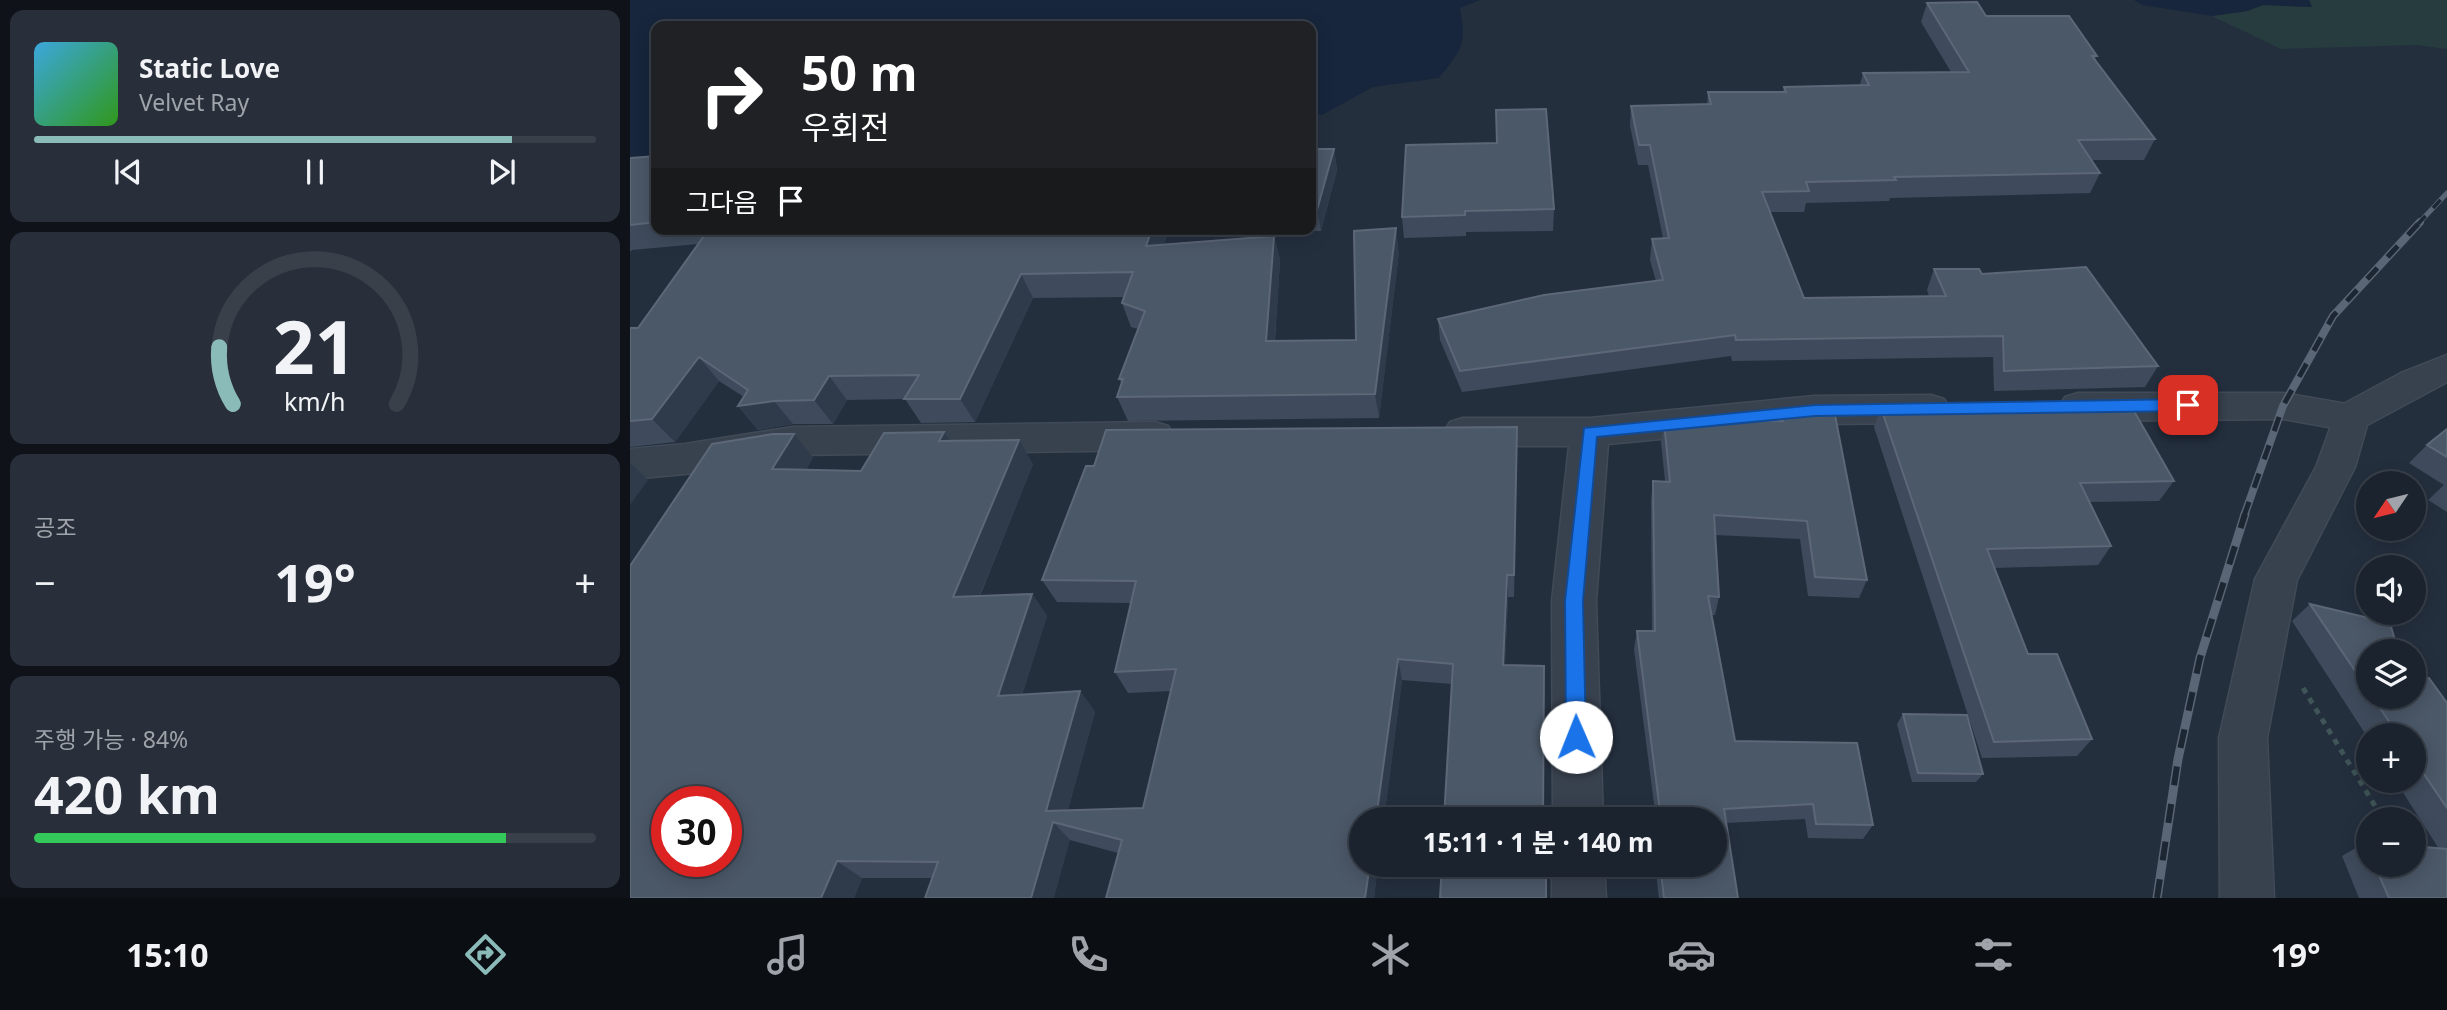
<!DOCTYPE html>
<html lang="ko">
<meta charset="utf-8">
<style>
body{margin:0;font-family:"Noto Sans","Noto Sans KR",sans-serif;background:#282f3a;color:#f1f3f6;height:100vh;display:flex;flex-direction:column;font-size:26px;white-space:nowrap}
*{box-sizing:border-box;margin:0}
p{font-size:23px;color:#a0a4aa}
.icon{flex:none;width:38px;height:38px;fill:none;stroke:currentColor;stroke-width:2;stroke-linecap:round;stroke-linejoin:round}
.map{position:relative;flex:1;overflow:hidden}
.details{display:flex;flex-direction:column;gap:10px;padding:10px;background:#0f1319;width:630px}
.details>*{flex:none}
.top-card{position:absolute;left:21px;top:21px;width:665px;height:214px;border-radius:14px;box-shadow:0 4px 18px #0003,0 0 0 2px #39404a;background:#202124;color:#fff;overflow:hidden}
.needle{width:46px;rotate:235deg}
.tools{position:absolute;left:1726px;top:471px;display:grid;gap:14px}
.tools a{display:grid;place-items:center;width:70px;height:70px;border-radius:50%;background:#1b232e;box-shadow:0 4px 18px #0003,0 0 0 2px #39404a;font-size:35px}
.speed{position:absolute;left:21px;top:786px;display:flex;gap:14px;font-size:35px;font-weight:700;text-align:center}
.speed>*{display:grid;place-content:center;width:91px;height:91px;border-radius:50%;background:#1b232e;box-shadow:0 4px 18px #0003,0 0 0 2px #39404a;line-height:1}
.speed .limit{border:10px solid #d22;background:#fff;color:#111}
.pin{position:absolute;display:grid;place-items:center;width:60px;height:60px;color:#fff;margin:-30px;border-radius:14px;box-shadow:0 4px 10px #0006}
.me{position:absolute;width:77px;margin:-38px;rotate:359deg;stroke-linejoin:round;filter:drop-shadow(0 0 5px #0008)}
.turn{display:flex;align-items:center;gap:24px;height:147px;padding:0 35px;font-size:32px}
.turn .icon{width:91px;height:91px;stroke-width:2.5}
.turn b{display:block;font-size:49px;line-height:60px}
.then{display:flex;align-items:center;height:66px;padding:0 35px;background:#0003;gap:14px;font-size:26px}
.big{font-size:52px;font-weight:700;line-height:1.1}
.details .widget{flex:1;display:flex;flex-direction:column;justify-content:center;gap:10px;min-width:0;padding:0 24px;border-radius:14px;background:#282f3a}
.details .dial{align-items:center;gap:0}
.dial svg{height:182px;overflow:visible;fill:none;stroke:#39404a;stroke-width:7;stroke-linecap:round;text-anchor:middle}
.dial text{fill:#f1f3f6;stroke:none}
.song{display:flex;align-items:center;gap:21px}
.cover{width:84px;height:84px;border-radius:10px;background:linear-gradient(135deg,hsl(200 70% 55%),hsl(110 70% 35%))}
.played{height:7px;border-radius:4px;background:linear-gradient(90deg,#8bbbb9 85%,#39404a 85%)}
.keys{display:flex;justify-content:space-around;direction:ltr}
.heat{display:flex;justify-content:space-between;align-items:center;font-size:38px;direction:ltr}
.charge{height:10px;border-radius:5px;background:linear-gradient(90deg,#34c759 84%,#39404a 0)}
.trip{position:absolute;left:719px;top:807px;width:378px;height:70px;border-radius:35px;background:#1b232e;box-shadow:0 4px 18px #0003,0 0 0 2px #39404a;font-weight:700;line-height:70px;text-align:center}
.tab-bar{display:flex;height:112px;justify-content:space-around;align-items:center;background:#0b0e12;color:#a0a4aa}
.tab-bar .icon{width:49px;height:49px}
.tab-bar .current{color:#8bbbb9}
.tab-bar b{font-size:32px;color:#f1f3f6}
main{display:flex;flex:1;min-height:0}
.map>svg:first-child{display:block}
</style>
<main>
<section class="details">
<div class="widget">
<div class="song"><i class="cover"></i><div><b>Static Love</b><p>Velvet Ray</p></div></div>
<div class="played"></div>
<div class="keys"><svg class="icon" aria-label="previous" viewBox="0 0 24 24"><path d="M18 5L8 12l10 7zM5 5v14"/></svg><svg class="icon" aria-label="pause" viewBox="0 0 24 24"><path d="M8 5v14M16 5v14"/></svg><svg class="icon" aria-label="next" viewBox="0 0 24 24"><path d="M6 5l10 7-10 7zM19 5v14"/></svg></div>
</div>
<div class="widget dial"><svg viewBox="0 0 100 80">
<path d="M14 69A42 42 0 1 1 86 69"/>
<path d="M14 69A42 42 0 0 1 8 44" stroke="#8bbbb9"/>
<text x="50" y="56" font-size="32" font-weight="700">21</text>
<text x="50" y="72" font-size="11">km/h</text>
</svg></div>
<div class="widget"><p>공조</p>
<div class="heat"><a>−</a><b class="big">19°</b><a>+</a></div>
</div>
<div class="widget"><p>주행 가능 · 84%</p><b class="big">420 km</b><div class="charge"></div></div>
</section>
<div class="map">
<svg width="1817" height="898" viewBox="0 0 1817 898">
<rect width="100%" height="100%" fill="#242f3e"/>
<!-- green -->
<path fill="#263c3f" d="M1679,0H1817V49L1787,45L1651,49L1582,16L1617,11L1633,5L1682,7Z"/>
<!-- water -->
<g fill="#17263c">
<path d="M0,0H850L830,8C837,44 832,49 809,78L743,87L692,115L681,113V26H26V169L0,171Z"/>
<path d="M1504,0H1679L1682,7L1633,5L1617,11L1582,16L1512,5Z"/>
</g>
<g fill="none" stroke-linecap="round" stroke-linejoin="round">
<defs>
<g id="minor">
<path d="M1448,393H1653L1734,407L1740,417L1734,427L1721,431L1653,419L1448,421L1435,417L1429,407L1435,397Z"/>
<path d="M1301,395L1314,399L1320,409L1314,419L1301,423L1185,424L978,444L966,601L973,819H923L922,601L939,446H833L820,442L814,432L820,422L833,418H960L1185,396Z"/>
<path d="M525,422L538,426L544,436L538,446L525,450L163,455L55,474L0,479V449L55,444L163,427Z"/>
<path d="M922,864H974L976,898H922Z"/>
</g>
<path id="tertiary" d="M1817,355V382L1737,425L1725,467L1667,580L1637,738L1644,898H1590L1589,738L1625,579L1686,467L1708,407L1771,373Z"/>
</defs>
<!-- minor casing -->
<use href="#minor" stroke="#414a57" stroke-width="3"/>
<!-- tertiary casing -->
<use href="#tertiary" stroke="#414a57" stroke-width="3"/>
<!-- path -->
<path stroke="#3f5557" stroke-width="5" stroke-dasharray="6 6" stroke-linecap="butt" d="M1673,688L1753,819"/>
<!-- minor -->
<use href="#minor" fill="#38414e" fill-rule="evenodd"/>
<!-- tertiary -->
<use href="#tertiary" fill="#38414e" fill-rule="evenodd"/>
<defs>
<path id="rail-far2" d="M1788,224L1817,193"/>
<path id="rail-far1" d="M1614,516L1653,406L1703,316L1790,222"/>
<path id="rail" d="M1527,898L1548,759L1570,658L1615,514"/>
</defs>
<!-- rail-far2 casing -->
<use href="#rail-far2" stroke="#5a6575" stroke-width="5"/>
<!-- rail-far1 casing -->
<use href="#rail-far1" stroke="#5a6575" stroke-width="8"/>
<!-- rail casing -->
<use href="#rail" stroke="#5a6575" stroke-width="9"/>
<!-- rail-far2 -->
<use href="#rail-far2" stroke="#1d2633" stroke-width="3.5" stroke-dasharray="11" stroke-linecap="butt"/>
<!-- rail-far1 -->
<use href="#rail-far1" stroke="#1d2633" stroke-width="5" stroke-dasharray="15" stroke-linecap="butt"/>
<!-- rail -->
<use href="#rail" stroke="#1d2633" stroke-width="6" stroke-dasharray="19" stroke-linecap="butt"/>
</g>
<!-- wall -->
<g fill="#3f4b5c">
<path d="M1297,3L1356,16L1467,56L1465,59L1525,139L1514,160H1461L1470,173L1460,193L1260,198L1259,201L1176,203L1174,212H1140L1174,298L1299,296L1297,290L1304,269L1352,274L1528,366L1515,387L1364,391L1363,357L1102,361L1101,356L832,392L810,340L808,319L1026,281L1020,260L1022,239L1033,238L1018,165H1008L1000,126L1001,106L1077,104L1078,92H1153L1154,87L1230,85L1233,73L1321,72L1291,22Z"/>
<path d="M776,145L924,209L923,231L836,232V236L774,238L772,217Z"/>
<path d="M681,149H704L707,170L691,231L632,230L681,229Z"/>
<path d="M26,156V229H539L534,244L644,236L650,260L645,341L726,340L769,252L749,418L498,421L487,397L492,384L489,379L508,329L501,327L492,303L494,297L403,298L345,422L291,423L275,399L217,400L203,424H163L128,430L108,406L114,397L89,381L45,442L0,447V328H8L68,244L2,250L0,252V158Z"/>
<path d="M1251,408L1544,481L1529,501L1459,502L1481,546L1468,565L1364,568L1398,654L1462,739L1447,756L1352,758L1244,427Z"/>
<path d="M1150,413L1237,580L1229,598L1178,596L1170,539L1085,535L1089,597L1085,615H1082L1105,741L1243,825L1233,839L1178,838L1175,819L1096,823L1108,898H1029L1025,864H1085V819H1026L1004,649L1007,631H1022L1021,500L1023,481H1035L1031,442L1034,422L1148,421Z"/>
<path d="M887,427V451L884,597H878L875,665L814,819L822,684L772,680L754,819H732V864H748L744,898L488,853L440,840L302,878H232L224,898H0V566L183,457L176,470L231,471L314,432L319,441L403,464L350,596L402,594L417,616L392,695L450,691L465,712L438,810L513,808L541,691L498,693L485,672L501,603L427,602L412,580L464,466Z"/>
<path d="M1817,429V512L1798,500L1814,485L1779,463L1797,445Z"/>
<path d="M1680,604L1738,651V696H1783L1817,703V898H1729L1712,856L1734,843H1738V864H1783L1809,849L1765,780H1783V735H1738V738L1662,621Z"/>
<path d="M1273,714L1353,774L1346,782H1282L1267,724Z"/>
</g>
<!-- shaded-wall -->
<g fill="#2f3b4b">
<path d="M704,149L707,170L691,231L687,210Z"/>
<path d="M766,228L769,252L749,418L745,394Z"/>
<path d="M522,229H539L525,270L516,246Z"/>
<path d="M644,236L650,260L643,365L636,341Z"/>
<path d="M391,274L403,298L345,422L330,399Z"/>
<path d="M69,357L89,381L45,442L22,419Z"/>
<path d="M199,376L217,400L203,424L184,400Z"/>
<path d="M144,401L163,424L128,430L108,406Z"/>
<path d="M887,427V451L884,597V575Z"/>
<path d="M314,432L329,456L309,441Z"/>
<path d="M164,434L183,457L163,493L142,469Z"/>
<path d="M389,440L403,464L340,619L323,597Z"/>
<path d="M0,463L18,480L0,505Z"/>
<path d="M877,575L878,597L874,686L873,665Z"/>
<path d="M402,594L417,616L385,717L368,696Z"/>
<path d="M768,659L772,680L754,819H746Z"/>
<path d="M450,691L465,712L434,825L416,811Z"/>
<path d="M423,822L440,840L424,898H401Z"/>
<path d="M207,861L232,878L224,898H191Z"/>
<path d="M740,864H748L744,898H735Z"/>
</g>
<!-- building -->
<g fill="#4b5868" stroke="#5c6777" stroke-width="2" fill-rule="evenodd">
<path d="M1347,2L1356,16H1439L1467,56H1462L1525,139L1448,140L1470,173L1264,177L1266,180L1176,182L1179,191L1132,192L1174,298L1316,296L1304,269H1349L1352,274L1456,267L1528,366L1374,371L1373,336L1106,340L1105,335L830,371L808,319L914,295L1033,280L1022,239L1039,238L1020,145H1009L1001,106L1081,104L1078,92H1156L1154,87L1239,85L1233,73L1339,72L1297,3Z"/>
<path d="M916,109L924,209L835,211V215L772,217L776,145L867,143L866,110Z"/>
<path d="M681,149H704L687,210H681Z"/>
<path d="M26,156V222L0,225V158Z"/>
<path d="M766,228L745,394L487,397L493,379H489L515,311L492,303L503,272L391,274L330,399H274L289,375L199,376L184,400L144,401L108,406L118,390L69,357L22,419L0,421V328H8L79,229H522L516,246L644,236L636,341L726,340L724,231Z"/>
<path d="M1500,404L1544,481L1450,483L1481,546L1357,549L1398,654H1427L1462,739L1364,742L1251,408Z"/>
<path d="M1204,410L1237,580L1185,577L1177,521L1084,515L1089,597L1078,596L1105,741L1227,743L1243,825L1186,824L1183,804L1094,809L1108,898H1034L1030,864H1085V819H1031L1007,631H1025L1023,481L1040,482L1034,422L1153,421L1150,413Z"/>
<path d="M887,427L884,575H877L873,665L914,666L913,818H915V819H814L823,664L768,659L746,819H732V864H740L735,898H476L492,840L423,822L401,898H295L308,862L207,861L191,898H0V566L82,444L143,434H164L142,469L231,471L254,433L314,432L309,441L389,440L323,597L402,594L368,696L450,691L416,811L513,808L546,669L485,672L506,581L412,580L456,466H464L476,430ZM37,802H96V861H37Z"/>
<path d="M1817,429V457L1797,445Z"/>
<path d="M1680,604L1760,623L1768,651H1738V690Z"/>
<path d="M1799,678L1817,703V808L1783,758V735H1768L1742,696H1783V679Z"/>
<path d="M1273,714L1337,715L1353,774L1288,773Z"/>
<path d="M1783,846L1817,849V898H1759L1744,864H1783Z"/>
<path d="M812,864H916V898H810Z"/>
</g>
<!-- route -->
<path fill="#1a73e8" stroke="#114b97" stroke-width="2" d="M1558,399L1566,405L1558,411L1185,416L967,437L953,601L956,737L953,744L946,747L939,744L936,737L935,601L954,428L1185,405Z"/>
</svg>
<div class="tools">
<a><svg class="needle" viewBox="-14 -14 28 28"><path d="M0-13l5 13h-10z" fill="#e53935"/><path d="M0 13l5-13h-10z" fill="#a0a4aa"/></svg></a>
<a><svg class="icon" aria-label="sound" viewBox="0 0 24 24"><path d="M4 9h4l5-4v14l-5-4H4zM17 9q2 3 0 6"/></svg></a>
<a><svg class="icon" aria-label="layers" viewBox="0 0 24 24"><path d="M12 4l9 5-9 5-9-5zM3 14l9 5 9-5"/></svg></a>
<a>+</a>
<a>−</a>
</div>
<div class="speed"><div class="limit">30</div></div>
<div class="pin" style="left:1558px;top:405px;background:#d93025"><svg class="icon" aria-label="arrive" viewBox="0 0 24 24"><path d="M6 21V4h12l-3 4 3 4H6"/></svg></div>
<svg class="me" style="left:946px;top:737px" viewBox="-20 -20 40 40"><circle r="19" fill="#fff"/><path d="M0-13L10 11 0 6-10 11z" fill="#1a73e8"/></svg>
<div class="trip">15:11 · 1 분 · 140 m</div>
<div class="top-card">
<div class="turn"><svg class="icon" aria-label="right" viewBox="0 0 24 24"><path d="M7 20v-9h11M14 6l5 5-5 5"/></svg><div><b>50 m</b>우회전</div></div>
<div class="then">그다음<svg class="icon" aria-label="arrive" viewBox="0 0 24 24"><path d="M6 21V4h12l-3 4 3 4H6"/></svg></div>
</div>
</div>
</main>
<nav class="tab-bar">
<b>15:10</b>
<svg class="icon current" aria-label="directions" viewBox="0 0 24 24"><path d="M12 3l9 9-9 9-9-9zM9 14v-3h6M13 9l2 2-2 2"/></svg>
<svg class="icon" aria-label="music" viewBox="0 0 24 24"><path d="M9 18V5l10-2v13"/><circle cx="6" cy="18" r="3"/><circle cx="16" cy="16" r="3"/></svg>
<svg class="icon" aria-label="phone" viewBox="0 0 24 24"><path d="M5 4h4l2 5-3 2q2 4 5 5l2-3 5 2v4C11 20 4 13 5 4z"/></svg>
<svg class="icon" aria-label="climate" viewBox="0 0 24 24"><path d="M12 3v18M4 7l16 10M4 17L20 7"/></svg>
<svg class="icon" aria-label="car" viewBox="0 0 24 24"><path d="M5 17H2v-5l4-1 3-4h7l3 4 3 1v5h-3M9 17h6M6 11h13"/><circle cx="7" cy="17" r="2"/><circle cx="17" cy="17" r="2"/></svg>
<svg class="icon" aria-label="filters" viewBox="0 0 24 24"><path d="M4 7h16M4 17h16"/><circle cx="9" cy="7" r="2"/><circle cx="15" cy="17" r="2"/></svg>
<b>19°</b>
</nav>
